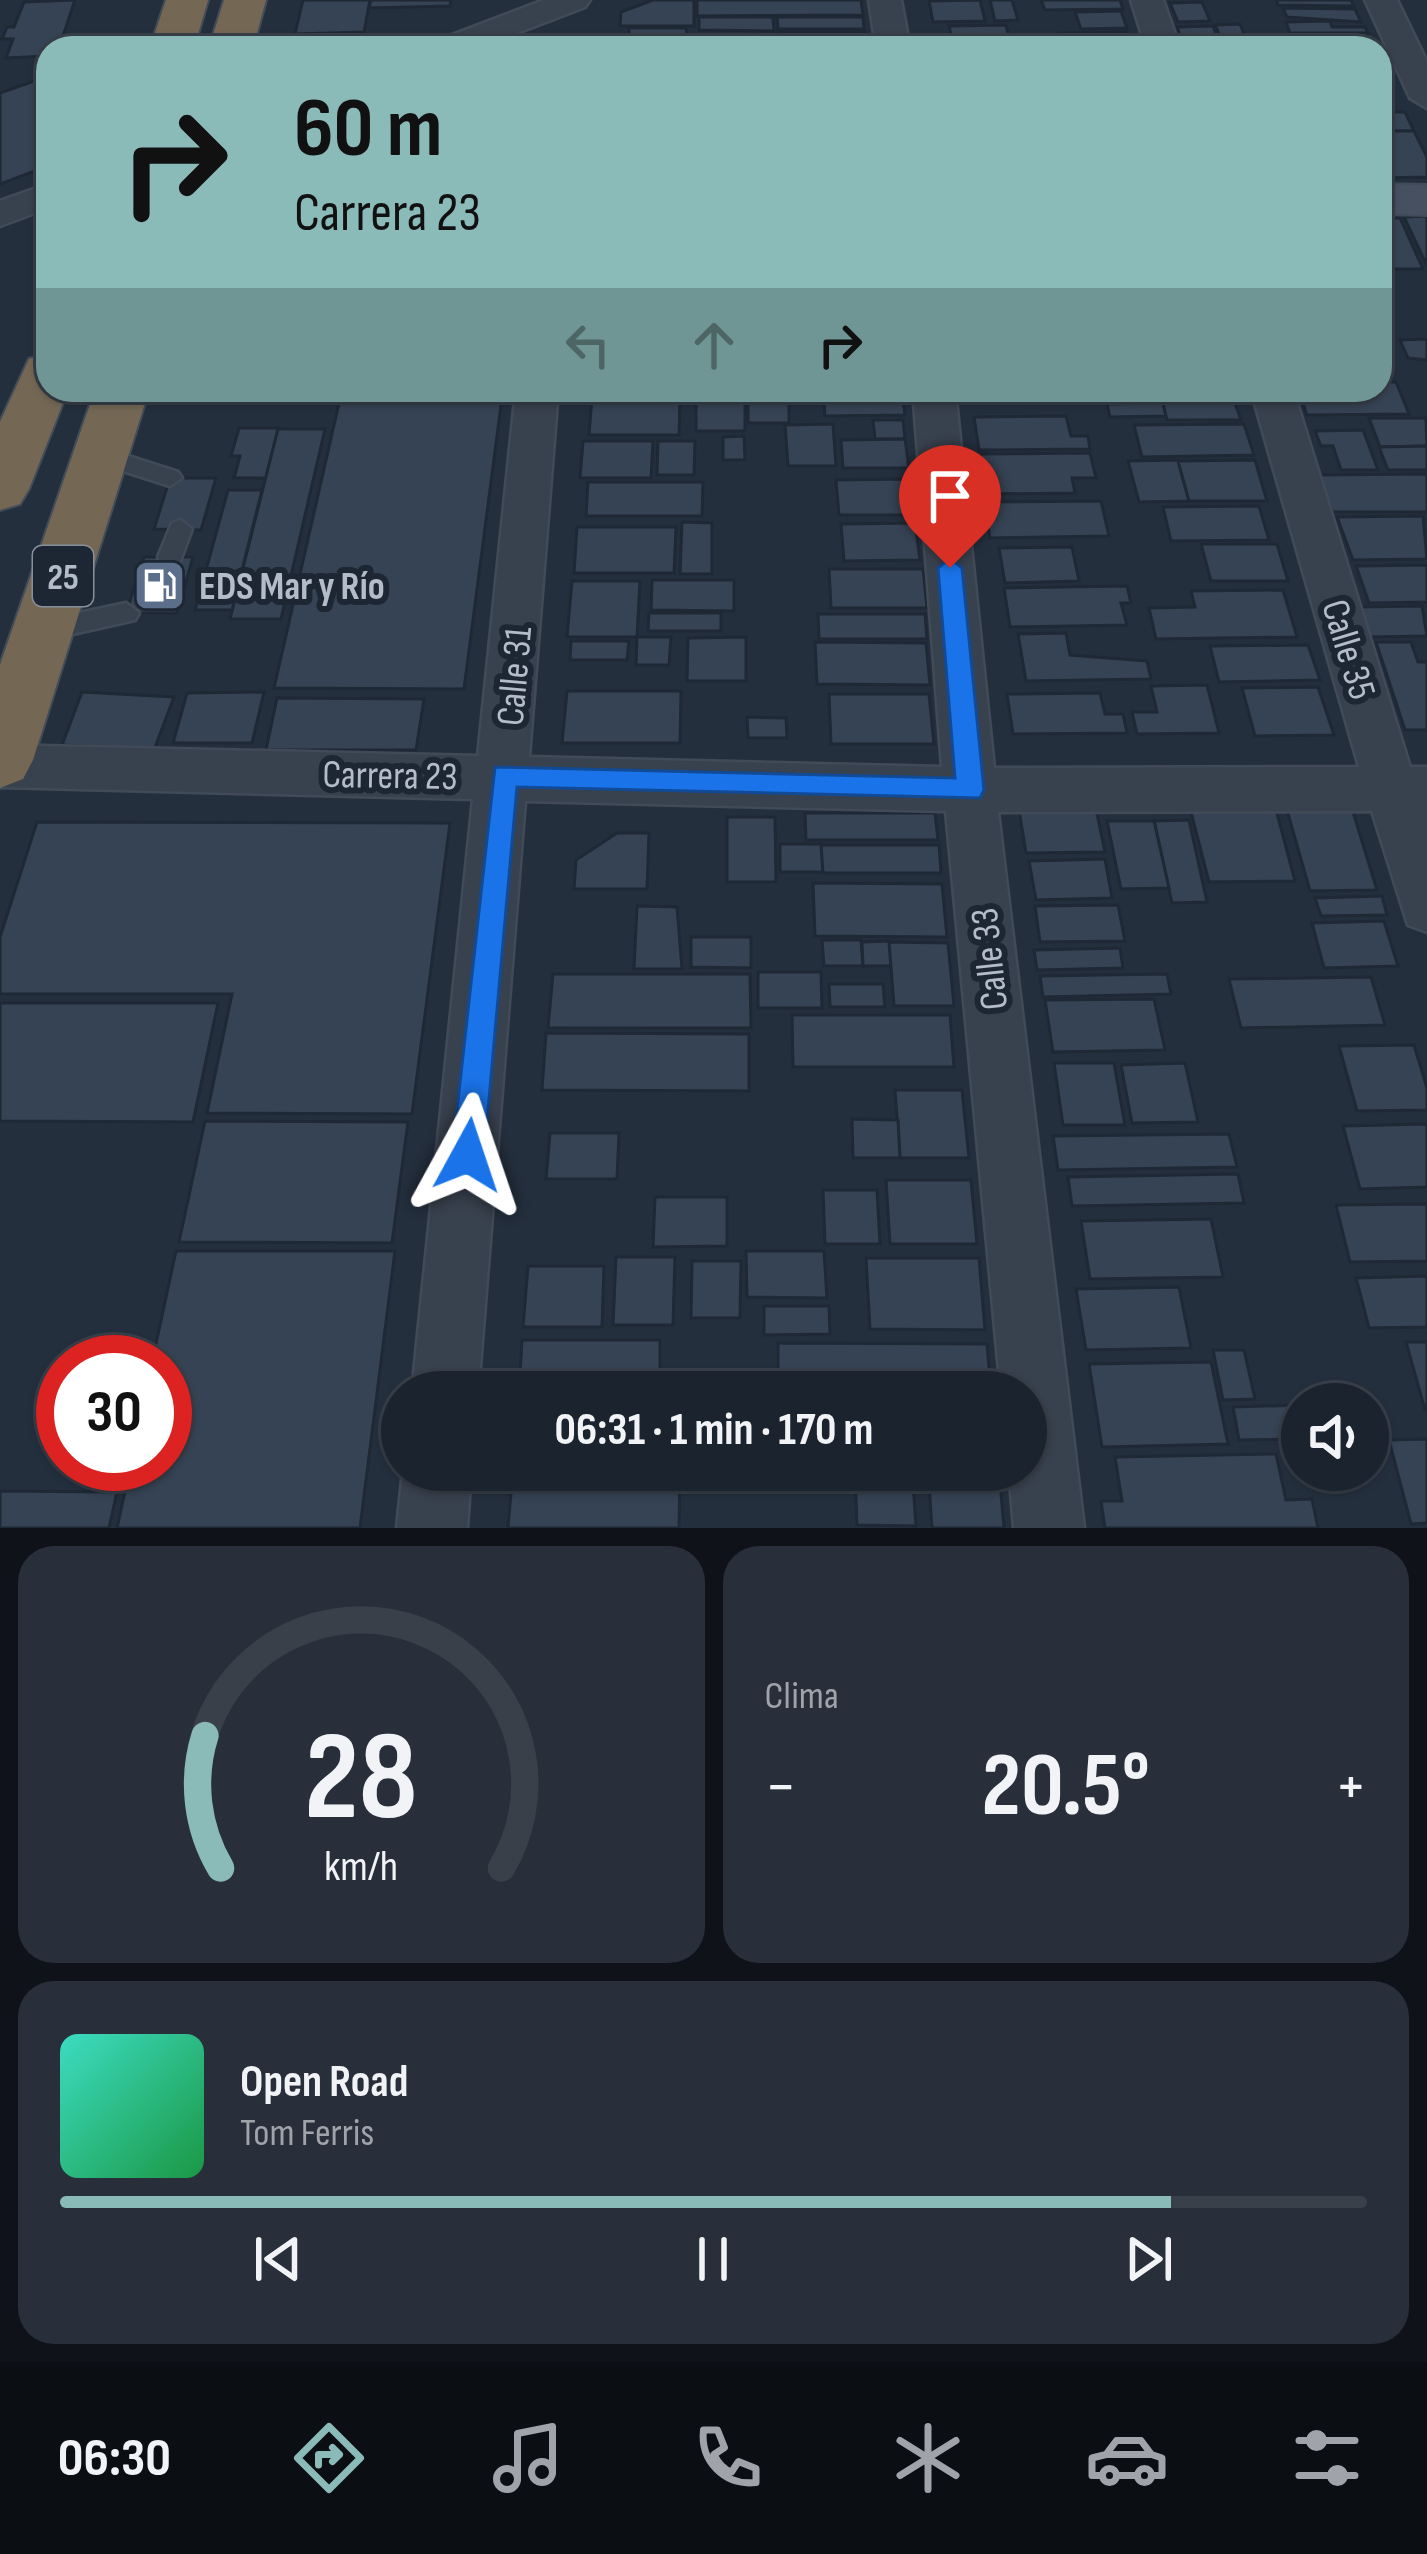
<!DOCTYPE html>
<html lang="es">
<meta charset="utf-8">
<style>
body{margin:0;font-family:"Sofia Sans Condensed",sans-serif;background:#282f3a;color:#f1f3f6;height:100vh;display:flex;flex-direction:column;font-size:45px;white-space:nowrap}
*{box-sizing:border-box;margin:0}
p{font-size:39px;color:#a0a4aa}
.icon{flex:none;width:66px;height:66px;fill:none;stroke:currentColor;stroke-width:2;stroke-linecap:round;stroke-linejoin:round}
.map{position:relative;height:1528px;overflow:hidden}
.sheet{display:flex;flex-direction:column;gap:18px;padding:18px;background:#0f1319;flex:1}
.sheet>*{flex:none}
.guide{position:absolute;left:36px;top:36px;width:1356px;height:366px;border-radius:36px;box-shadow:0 3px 9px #0004,0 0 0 3px #39404a;background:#8bbbb9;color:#111;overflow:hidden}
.controls{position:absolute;left:1281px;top:1383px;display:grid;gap:24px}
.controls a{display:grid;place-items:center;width:108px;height:108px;border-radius:50%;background:#1b232e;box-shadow:0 3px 9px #0004,0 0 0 3px #39404a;font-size:60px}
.speed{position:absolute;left:36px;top:1335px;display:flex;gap:24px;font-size:60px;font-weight:700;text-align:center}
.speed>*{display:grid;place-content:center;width:156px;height:156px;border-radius:50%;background:#1b232e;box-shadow:0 3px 9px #0004,0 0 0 3px #39404a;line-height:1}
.speed .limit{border:18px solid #d22;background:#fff;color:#111}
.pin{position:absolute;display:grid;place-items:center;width:102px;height:102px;color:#fff;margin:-123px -51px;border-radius:50% 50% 50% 0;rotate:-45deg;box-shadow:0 0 12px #0007}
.pin .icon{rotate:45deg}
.me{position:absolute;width:132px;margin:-66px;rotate:5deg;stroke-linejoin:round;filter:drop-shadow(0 0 9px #0008)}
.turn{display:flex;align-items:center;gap:42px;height:252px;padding:0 60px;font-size:54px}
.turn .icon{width:156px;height:156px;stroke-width:2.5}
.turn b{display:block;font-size:84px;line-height:102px}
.lanes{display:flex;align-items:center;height:114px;padding:0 60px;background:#0003;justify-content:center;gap:60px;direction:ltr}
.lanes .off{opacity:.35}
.big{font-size:90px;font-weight:700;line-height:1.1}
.sheet .tile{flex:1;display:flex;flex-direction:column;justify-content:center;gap:18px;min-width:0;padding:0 42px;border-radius:36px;background:#282f3a}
.sheet .dial{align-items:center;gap:0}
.dial svg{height:312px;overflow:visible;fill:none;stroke:#39404a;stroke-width:7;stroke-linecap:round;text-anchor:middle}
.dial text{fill:#f1f3f6;stroke:none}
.song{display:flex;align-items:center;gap:36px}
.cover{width:144px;height:144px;border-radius:18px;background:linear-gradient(135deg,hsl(170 70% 55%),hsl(140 70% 35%))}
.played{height:12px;border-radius:6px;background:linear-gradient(90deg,#8bbbb9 85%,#39404a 85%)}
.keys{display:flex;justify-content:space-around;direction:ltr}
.heat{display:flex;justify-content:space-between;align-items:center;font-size:66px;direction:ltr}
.sheet .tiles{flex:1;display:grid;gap:18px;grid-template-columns:1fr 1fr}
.tile:last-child{grid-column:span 2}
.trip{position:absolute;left:381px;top:1371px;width:666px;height:120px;border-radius:60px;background:#1b232e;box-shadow:0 3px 9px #0004,0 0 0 3px #39404a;font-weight:700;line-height:120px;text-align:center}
.tabs{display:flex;height:192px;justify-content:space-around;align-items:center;background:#0b0e12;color:#a0a4aa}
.tabs .icon{width:84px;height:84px}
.tabs .active{color:#8bbbb9}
.tabs b{font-size:54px;color:#f1f3f6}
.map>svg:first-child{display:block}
</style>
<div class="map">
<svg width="1427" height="1528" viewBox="0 0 1427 1528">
<rect width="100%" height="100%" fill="#242f3e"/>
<!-- building -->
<g fill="#364354" stroke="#1f2835" stroke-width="3">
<path d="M75,0L59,48H48V56L6,58L13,39H2L7,27H14L24,2Z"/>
<path d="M303,0H370L364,32L295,34Z"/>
<path d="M371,0H451L450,6L369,8Z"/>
<path d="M653,0H694V26H620L621,12Z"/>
<path d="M697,0H861L863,15L697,16Z"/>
<path d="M980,0L985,21L933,22L929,1Z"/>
<path d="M990,0H1012L1018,20L995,21Z"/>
<path d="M1041,0H1120L1123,9L1045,10Z"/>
<path d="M1276,0H1351L1354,6L1278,5Z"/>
<path d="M1202,2L1210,21L1178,22L1170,3Z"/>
<path d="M1283,8L1355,9L1361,22L1287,17Z"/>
<path d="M1121,11L1127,28L1081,29L1075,12Z"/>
<path d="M699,17H773L774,31L699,30Z"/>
<path d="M777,17H863L864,29H778Z"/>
<path d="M1330,21L1332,27H1365L1368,33H1290L1286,22Z"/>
<path d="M1240,24L1249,46L1225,47L1215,25Z"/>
<path d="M1006,25L1011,46L954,47L949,26Z"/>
<path d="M1213,26L1221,48H1185L1177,27Z"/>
<path d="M629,28H686L687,36H629Z"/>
<path d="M779,32H865L866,48H779Z"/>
<path d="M1127,32L1132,48H1064L1059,33Z"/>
<path d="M743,36V48H624L625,37Z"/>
<path d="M1285,36H1367L1373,48H1290Z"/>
<path d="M34,81L48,97V166L0,184V93Z"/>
<path d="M1380,112H1405L1414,131H1380Z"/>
<path d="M1380,131H1414L1427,157V177L1382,178Z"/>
<path d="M1427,216V266L1404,217Z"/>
<path d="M1380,218H1400L1423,269H1382Z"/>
<path d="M1427,339V360L1408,358L1400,340Z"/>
<path d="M1380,382H1396L1409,414L1307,415L1298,390H1380Z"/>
<path d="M342,390H503L464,689L274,688Z"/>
<rect x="748" y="390" width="41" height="33"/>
<path d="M823,390H902L905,415L825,416Z"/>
<path d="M1142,390H1230L1233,400L1145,401Z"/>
<path d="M592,397H680L679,435H589Z"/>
<rect x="696" y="399" width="49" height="32"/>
<path d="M1163,403L1166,416L1110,417L1107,404Z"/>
<path d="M1163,403H1235L1241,420H1167Z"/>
<path d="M1066,416L1071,436H1088L1090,449L979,450L974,417Z"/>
<path d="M1369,418H1426L1427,446L1380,447Z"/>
<path d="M873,420H903L905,439H875Z"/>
<path d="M833,424L836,466H788L785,425Z"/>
<path d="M1244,424L1254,455L1142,457L1134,425Z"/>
<path d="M239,428H279L266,478H234L240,456H231Z"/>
<path d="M278,429H325L281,619H230Z"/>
<path d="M1363,430L1378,470H1341L1333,446H1321L1315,431Z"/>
<path d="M744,436L745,460H723V437Z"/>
<path d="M905,439L909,468H843L841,440Z"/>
<path d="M583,441H653L651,478H580Z"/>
<path d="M658,441H695L694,475H657Z"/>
<path d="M1427,446V470H1388L1379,447Z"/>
<path d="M1090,453L1096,478H1072L1075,493L983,494L977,454Z"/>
<path d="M1178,460L1189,501L1139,502L1128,461Z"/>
<path d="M1255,460L1267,501H1189L1178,461Z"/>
<path d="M1427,474V512H1332L1319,475Z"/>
<path d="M170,478H216L201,530L154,529Z"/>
<path d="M908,479L912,515H839L836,480Z"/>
<path d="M588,482H703L702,516H586Z"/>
<path d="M228,490H262L232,610H195Z"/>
<path d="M1101,501L1109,536L990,538L985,502Z"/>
<path d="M1259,506L1269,540L1171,541L1163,507Z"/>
<path d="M1423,516L1427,559L1353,560L1337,517Z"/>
<path d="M682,522L712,523V574H680Z"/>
<path d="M915,523L920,560L844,561L841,524Z"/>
<path d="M577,527H676L674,573H574Z"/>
<path d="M1201,544H1277L1288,581H1211Z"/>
<path d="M1072,547L1079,581L1005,583L999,548Z"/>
<path d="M144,557H193L177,613H126Z"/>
<path d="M1427,565V602L1369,603L1356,566Z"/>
<path d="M829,569H923L927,608H831Z"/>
<path d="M652,580H734V611L651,610Z"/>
<path d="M572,581H640L637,637H567Z"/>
<path d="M1127,586L1131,603H1121L1127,625L1010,627L1004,588Z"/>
<path d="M1283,590L1297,637L1156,639L1149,608L1195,607L1191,591Z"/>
<path d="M1422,606L1427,636L1369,637L1359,607Z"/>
<path d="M649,613H721V631H648Z"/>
<path d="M818,614H925L927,639H819Z"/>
<path d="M1066,633L1070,655L1147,661L1151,679L1026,681L1018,634Z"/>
<path d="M637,637H671L669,665H636Z"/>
<path d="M746,637V681H687L688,638Z"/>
<path d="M571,641H629L627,660H570Z"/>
<path d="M815,642L926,643L930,685L817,684Z"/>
<path d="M1376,642H1411L1418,662H1427V730H1405Z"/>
<path d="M1308,645L1320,680L1219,682L1210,646Z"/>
<path d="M1207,685L1219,733L1137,734L1132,712H1157L1151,686Z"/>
<path d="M1318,687L1334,735L1255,736L1242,688Z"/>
<path d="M567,691H681L680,743H562Z"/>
<path d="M82,692L174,697L154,750L62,745Z"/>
<path d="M264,692L252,743H173L187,693Z"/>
<path d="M1100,693L1105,714H1123L1127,733L1013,734L1007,694Z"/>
<path d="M829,694H929L934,744H831Z"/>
<path d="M277,698L424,699L416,750H266Z"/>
<path d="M747,717L786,718L787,738H748Z"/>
<path d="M1274,802L1295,881L1209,882L1189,804Z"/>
<path d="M1350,802L1377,890L1310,891L1285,803Z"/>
<path d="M1096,809L1105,852L1026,853L1019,810Z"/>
<path d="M805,813H935L938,840H806Z"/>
<path d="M727,817H775L776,882H727Z"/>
<path d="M1189,820L1207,902L1172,903L1154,821Z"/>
<path d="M1107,821H1154L1169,888L1121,889Z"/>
<path d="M37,822L450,823L412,1114L207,1113L232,994H0V937Z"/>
<path d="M617,833H649L647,889H574L576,860Z"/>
<path d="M780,844H822L823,872H780Z"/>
<path d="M821,845H939L941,873H823Z"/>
<path d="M1105,859L1112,898L1036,900L1029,861Z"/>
<path d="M813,883L942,884L947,937L815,936Z"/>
<path d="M1382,896L1387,915L1321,916L1315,898Z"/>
<path d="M1118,905L1125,941L1040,942L1035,906Z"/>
<path d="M637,906L677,907L682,969H634Z"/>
<path d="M1384,921L1398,966L1324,968L1312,923Z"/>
<path d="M691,937H751V968L691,967Z"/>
<path d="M822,940H861L863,966H824Z"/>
<path d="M890,941L891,966H863L862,942Z"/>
<path d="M889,942L948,943L954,1006H894Z"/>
<path d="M1120,948L1123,968L1037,970L1034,950Z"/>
<path d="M758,972H821L822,1008H758Z"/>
<path d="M553,974H750L751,1028H548Z"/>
<path d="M1167,974L1171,994L1043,997L1040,976Z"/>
<path d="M1371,977L1385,1025L1241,1028L1229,979Z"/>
<path d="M829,984H883L885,1007H830Z"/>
<path d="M1154,999L1165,1050L1053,1052L1045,1000Z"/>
<path d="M0,1003H218L193,1122L0,1121Z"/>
<path d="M792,1015H950L954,1067H793Z"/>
<path d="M546,1033L749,1034V1091L542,1090Z"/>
<path d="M1414,1045L1427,1088V1110L1357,1111L1339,1046Z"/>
<path d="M1054,1063H1114L1125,1125H1063Z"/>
<path d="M1185,1063L1198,1122L1132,1123L1121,1065Z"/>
<path d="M895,1090H962L969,1158H900Z"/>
<path d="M852,1119L898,1120L900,1158H853Z"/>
<path d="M205,1121L408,1122L392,1243L179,1242Z"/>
<path d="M1427,1124V1187L1360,1189L1343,1126Z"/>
<path d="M550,1133H619L617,1179H546Z"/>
<path d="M1229,1134L1237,1167L1058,1170L1053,1136Z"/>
<path d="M1238,1174L1244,1203L1072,1206L1068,1177Z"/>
<path d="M886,1180H971L977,1244H890Z"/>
<path d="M823,1190H877L880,1244H825Z"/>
<path d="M655,1197H727V1246L653,1247Z"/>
<path d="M1427,1204V1261L1350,1262L1336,1205Z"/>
<path d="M1211,1219L1223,1277L1090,1279L1081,1221Z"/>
<path d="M176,1251H395L360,1528H117L131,1464H165V1362H152Z"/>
<path d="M746,1251H824L827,1298L747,1297Z"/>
<path d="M616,1257H675L673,1325H613Z"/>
<path d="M866,1258H979L985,1330L870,1329Z"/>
<path d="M692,1261H741L740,1318H691Z"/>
<path d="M528,1266H604L602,1327H523Z"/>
<path d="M1427,1276V1327L1369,1328L1356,1278Z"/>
<path d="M1179,1287L1191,1348L1086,1350L1076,1289Z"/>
<path d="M764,1306H829L830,1334L764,1335Z"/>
<path d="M522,1340H660V1375L520,1374Z"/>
<path d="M1406,1342H1427V1410H1425Z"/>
<path d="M778,1343L987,1344L991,1392H778Z"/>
<path d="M1213,1350H1244L1255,1399L1223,1400Z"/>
<path d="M1211,1362L1228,1444L1102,1447L1089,1364Z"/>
<path d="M533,1374L660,1375L659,1392H532Z"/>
<path d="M1300,1405L1302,1439L1239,1440L1233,1407Z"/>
<path d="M1427,1439V1523L1411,1524L1389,1440Z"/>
<path d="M1276,1454L1286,1500L1312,1499L1318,1528H1105L1101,1501H1122L1115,1457Z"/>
<path d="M513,1470H680L679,1528H508Z"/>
<path d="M855,1470H912L916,1526L857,1525Z"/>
<path d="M928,1470H999L1004,1528H932Z"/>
<path d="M0,1491L117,1492L109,1528H0Z"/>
</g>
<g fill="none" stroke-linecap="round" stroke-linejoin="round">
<defs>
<g id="lane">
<path d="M100,447L178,472L182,478L170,486L92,461L88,455Z"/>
<path d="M180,520L192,529L179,564H161L158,557L172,523Z"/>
<path d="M126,603L139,613L135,620L46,640L33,630L46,620Z"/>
</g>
<g id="street">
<path d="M544,0H590L585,7L478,48H431L436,41Z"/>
<path d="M869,0H901L910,48H876Z"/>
<path d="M1131,0H1163L1180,48H1146Z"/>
<path d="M1365,0H1397L1427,62V108L1410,98Z"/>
<path d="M48,184V208L0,226V201Z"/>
<path d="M516,390H558L529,757L942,767L913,390H955L994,768L1359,767L1251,390H1293L1410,767H1427V932L1408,925L1372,811L998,812L1084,1528H1014L1009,1470H1026V1392H1001L946,811L525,801L478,1392H412L473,799L0,787V745L478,756Z"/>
<path d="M403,1470H471L467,1528H397Z"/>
</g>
<path id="secondary" d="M1380,184L1427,185V215L1380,214Z"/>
<g id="highway">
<path d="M166,0H208L194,48H150Z"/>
<path d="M224,0H266L253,48H209Z"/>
<path d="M48,354V390H68L29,489L20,504L0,510V422L29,359Z"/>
<path d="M95,390H149L33,760L23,779L0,788V665Z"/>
</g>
</defs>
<!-- lane casing -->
<use href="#lane" stroke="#414a57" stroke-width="5"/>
<!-- street casing -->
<use href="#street" stroke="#414a57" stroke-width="5"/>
<!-- secondary casing -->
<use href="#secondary" stroke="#414a57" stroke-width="4"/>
<!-- highway casing -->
<use href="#highway" stroke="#434c59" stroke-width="4"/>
<!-- lane -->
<use href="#lane" fill="#38414e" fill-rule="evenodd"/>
<!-- street -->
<use href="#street" fill="#38414e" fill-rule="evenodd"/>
<!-- secondary -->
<use href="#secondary" fill="#465061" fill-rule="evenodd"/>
<!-- highway -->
<use href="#highway" fill="#746855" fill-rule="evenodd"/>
</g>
<!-- route -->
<path fill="#1a73e8" stroke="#114b97" stroke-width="3" d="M950,558L962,568L984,790L980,798L517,787L484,1155L479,1166L468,1171L456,1166L452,1155L495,767L955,778L938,568Z"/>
<!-- icons -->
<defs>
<symbol id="fuel-square" viewBox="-11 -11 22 22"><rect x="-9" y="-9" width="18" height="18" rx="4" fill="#5c6f8a" stroke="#1d2633"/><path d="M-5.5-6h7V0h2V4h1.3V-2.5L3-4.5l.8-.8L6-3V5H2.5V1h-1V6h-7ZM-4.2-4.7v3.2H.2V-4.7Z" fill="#fff"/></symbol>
</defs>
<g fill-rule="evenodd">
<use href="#fuel-square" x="130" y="556" width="59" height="59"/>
</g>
<g text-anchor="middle" stroke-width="12" stroke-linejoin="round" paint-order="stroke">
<!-- shield labels -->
<rect fill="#1d2633" stroke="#878f9c" stroke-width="3" x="33" y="546" width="60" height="60" rx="9"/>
<g font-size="36" font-weight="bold" fill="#b4bcc9">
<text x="63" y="589">25</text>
</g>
<!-- poi labels -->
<g font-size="39" font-weight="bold" fill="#b4bcc9" stroke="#1d2633" text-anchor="start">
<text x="199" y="599">EDS Mar y Río</text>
</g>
<!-- street labels -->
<g font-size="39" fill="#b4bcc9" stroke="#1d2633">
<text transform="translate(1350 649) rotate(73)" y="14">Calle 35</text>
<text transform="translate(513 676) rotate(-85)" y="14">Calle 31</text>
<text transform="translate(390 774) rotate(1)" y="14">Carrera 23</text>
<text transform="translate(988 959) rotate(-96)" y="14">Calle 33</text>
</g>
</g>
</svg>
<div class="controls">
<a><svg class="icon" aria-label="sound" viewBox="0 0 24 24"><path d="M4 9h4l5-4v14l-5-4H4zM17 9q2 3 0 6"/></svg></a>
</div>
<div class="speed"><div class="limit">30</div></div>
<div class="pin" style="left:950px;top:568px;background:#d93025"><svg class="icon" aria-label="arrive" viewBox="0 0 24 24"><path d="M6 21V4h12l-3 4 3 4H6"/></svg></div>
<svg class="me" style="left:468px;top:1155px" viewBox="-20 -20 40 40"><path d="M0-17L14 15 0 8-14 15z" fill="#1a73e8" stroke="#fff" stroke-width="4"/></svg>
<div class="trip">06:31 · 1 min · 170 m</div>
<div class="guide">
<div class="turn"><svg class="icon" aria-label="right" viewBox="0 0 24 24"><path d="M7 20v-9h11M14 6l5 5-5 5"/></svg><div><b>60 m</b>Carrera 23</div></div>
<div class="lanes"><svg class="icon off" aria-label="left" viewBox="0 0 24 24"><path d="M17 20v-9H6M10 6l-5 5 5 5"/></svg><svg class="icon off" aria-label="ahead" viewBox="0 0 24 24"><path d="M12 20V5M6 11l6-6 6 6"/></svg><svg class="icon" aria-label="right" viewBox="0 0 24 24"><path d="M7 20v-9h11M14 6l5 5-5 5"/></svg></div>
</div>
</div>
<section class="sheet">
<div class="tiles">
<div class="tile dial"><svg viewBox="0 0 100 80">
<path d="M14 69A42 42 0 1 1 86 69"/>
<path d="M14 69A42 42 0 0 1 10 35" stroke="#8bbbb9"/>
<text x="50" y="56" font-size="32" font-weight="700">28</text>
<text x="50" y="72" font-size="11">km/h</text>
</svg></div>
<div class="tile"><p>Clima</p>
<div class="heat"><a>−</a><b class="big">20.5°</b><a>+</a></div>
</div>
<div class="tile">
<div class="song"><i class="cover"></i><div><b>Open Road</b><p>Tom Ferris</p></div></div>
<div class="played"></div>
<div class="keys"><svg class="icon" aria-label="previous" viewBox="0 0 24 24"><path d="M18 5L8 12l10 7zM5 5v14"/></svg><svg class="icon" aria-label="pause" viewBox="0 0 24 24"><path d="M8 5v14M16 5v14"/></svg><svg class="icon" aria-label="next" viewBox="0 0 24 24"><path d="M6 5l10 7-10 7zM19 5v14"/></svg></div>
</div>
</div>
</section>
<nav class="tabs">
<b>06:30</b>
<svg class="icon active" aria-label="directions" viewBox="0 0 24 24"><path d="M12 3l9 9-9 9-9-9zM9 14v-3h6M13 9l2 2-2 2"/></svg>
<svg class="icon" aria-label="music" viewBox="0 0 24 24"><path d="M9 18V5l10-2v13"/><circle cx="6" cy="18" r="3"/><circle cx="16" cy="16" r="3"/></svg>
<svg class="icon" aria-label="phone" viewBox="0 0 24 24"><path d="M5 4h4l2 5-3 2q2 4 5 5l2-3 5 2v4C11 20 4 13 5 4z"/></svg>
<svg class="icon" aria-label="climate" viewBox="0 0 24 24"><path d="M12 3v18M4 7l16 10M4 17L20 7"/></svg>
<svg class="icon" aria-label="car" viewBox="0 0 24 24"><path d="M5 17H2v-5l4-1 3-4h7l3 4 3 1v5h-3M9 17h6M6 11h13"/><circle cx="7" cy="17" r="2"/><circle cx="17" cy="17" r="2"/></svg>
<svg class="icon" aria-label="filters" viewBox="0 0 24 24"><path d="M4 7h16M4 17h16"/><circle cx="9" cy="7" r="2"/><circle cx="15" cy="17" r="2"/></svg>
</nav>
